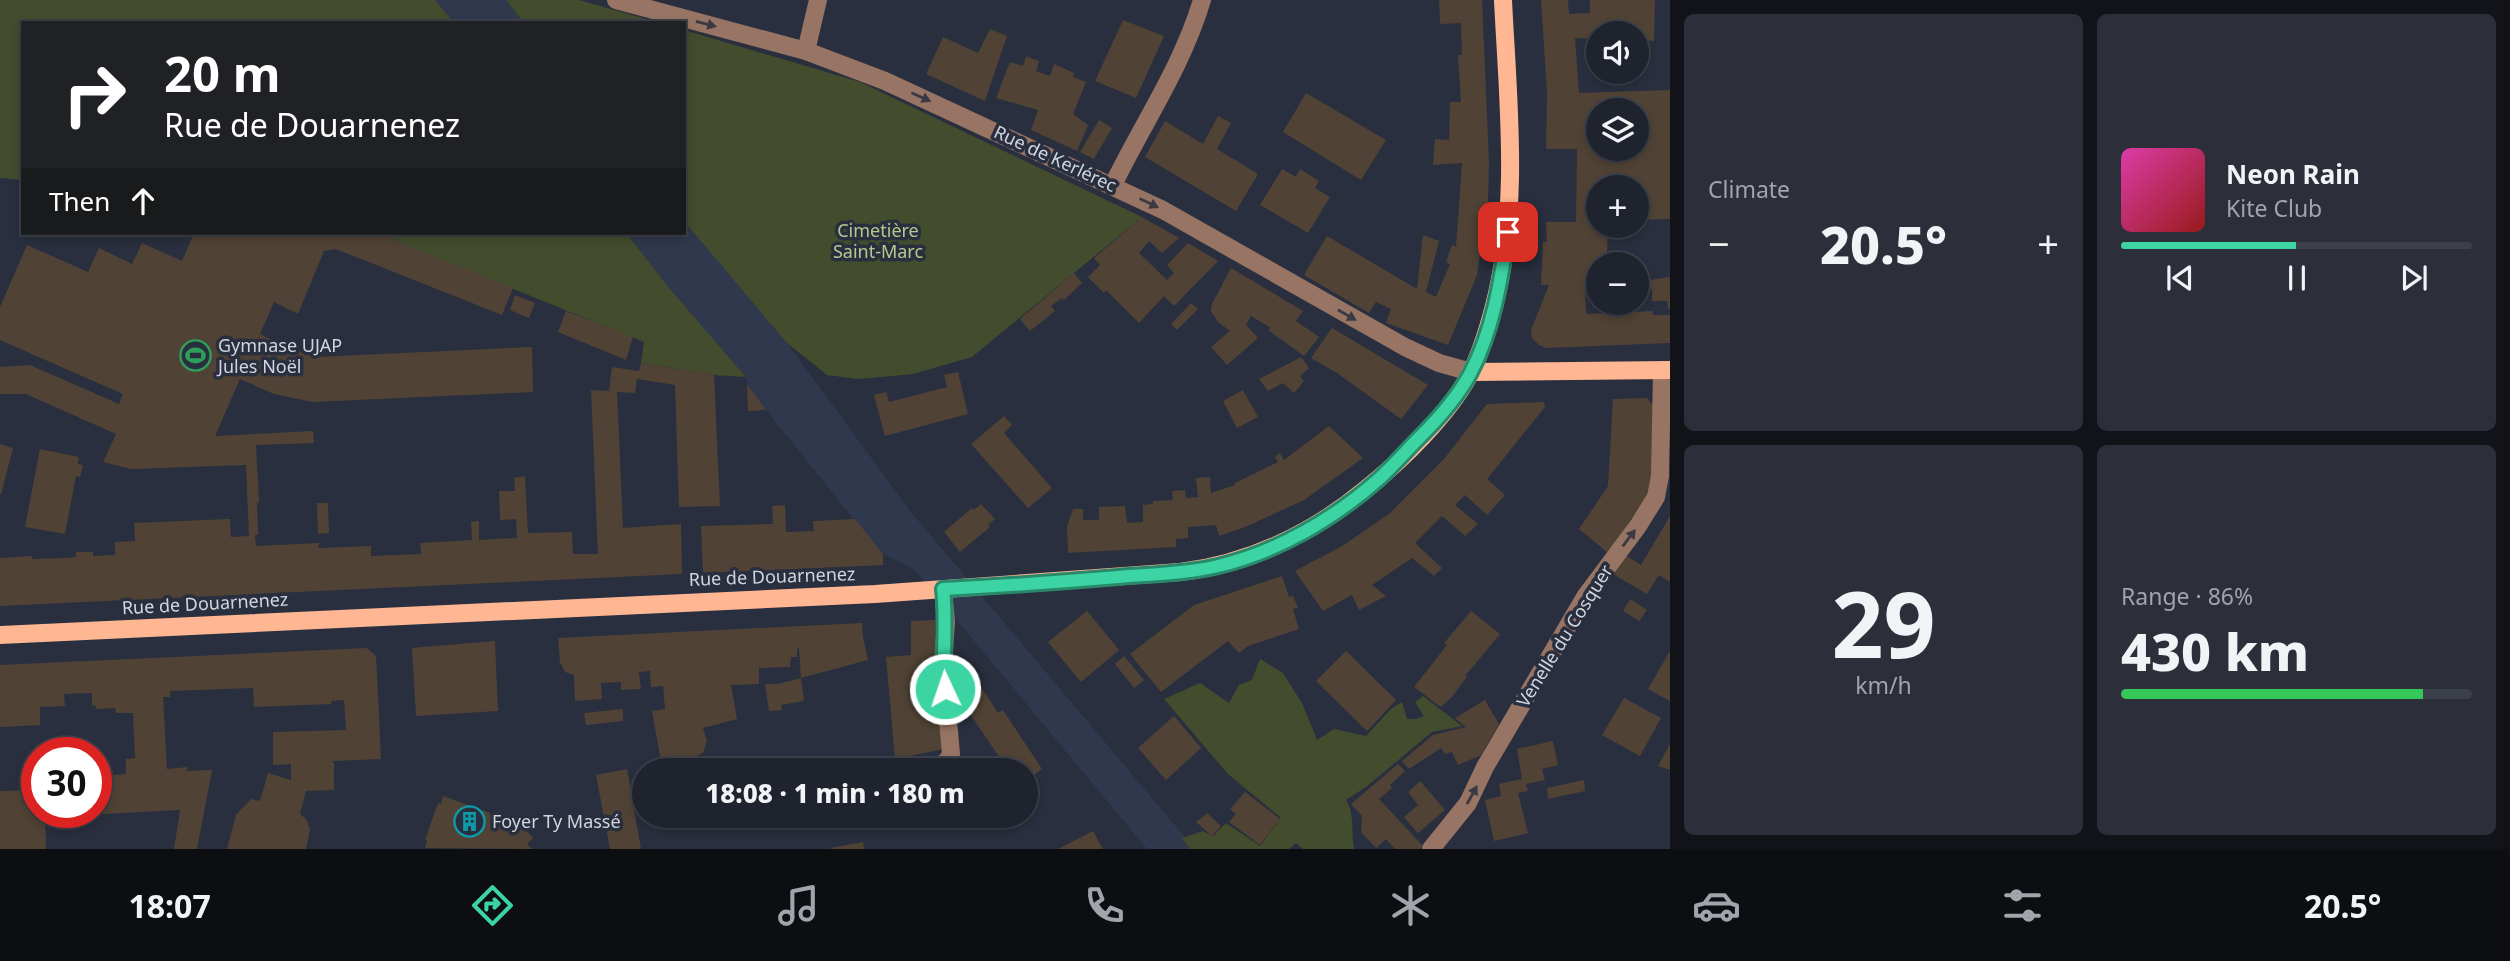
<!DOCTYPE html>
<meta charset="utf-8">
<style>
body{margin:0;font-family:"Noto Sans",sans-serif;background:#2c2f3a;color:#f1f3f6;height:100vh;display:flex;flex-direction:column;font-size:26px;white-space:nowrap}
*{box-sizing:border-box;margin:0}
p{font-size:23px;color:#a1a4aa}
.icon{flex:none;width:38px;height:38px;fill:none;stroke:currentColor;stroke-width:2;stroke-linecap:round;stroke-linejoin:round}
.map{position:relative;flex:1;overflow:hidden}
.sheet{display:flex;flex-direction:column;gap:14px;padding:14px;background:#111319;width:840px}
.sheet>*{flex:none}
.top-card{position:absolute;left:21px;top:21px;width:665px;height:214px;border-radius:0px;box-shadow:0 4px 10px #0003,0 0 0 2px #3c404a;background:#202124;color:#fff;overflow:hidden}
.tools{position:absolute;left:1586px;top:21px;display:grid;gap:14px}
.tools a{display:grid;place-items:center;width:63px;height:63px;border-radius:50%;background:#1f232e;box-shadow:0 4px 10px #0003,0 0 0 2px #3c404a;font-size:35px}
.speed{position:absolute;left:21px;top:737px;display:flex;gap:14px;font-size:35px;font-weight:700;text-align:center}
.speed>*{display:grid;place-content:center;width:91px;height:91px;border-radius:50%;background:#1f232e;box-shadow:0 4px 10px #0003,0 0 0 2px #3c404a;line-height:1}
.speed .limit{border:10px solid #d22;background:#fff;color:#111}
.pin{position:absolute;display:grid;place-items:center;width:60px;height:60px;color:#fff;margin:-30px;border-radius:14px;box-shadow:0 4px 10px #0006}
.me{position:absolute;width:77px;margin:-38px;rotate:357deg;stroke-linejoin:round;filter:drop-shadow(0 0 5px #0008)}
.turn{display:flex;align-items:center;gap:24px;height:147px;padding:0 28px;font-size:32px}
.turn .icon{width:91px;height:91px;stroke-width:2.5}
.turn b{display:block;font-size:49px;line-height:60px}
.then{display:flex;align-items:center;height:66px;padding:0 28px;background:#0003;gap:14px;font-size:26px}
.big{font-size:52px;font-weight:800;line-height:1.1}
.sheet .widget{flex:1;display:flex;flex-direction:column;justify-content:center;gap:10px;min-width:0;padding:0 24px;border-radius:10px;background:#2c2f3a}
.sheet .dial{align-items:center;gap:0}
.dial b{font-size:91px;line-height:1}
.song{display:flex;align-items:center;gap:21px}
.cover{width:84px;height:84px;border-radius:10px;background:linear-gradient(135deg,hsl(320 70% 55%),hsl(0 70% 35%))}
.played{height:7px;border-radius:4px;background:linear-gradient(90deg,#3dd4a3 50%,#3c404a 50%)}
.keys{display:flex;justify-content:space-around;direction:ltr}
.heat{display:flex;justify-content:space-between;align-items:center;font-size:38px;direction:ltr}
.charge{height:10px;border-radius:5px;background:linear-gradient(90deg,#34c759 86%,#3c404a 0)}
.sheet .tiles{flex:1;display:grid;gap:14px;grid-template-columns:repeat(2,1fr)}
.trip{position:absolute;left:632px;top:758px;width:406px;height:70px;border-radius:35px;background:#1f232e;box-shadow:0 4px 10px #0003,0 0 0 2px #3c404a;font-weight:800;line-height:70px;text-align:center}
.tabs{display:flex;height:112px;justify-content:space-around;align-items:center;background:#0c0e12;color:#a1a4aa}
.tabs .icon{width:49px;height:49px}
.tabs .selected{color:#3dd4a3}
.tabs b{font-size:32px;color:#f1f3f6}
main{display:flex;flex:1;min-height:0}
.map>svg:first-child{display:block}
</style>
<main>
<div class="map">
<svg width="1670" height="849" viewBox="0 0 1670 849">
<rect width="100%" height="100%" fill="#292f3e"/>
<!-- built -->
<g fill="#30384d">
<path d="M435,0H506L525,23H454Z"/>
<path d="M684,217L787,343L911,512L1195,849H1147L915,570L881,553L766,410L747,384L746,377L670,289L626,233H684Z"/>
</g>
<!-- green -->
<g fill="#434c2d">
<path d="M0,0H435L454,23H23V180L0,178Z"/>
<path d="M506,0H579L660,23H524Z"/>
<path d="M684,30L860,82L1142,217L972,357L913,374L858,379L827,375L787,343L684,221Z"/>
<path d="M376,233H626L670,289L746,377L714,375L641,363L644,342Z"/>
<path d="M1260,659L1283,673L1303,705L1317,740L1334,729L1366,736L1391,709L1402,702L1407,719H1416L1424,716L1415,702L1423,696L1462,726L1432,732L1366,787L1346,800C1355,814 1351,832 1354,849H1303L1296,843L1289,849H1190L1182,838L1203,831L1213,836L1226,823L1260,846L1281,818L1228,774L1164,699L1200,683L1229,703L1239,685L1252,680Z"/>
</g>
<!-- building -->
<g fill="#504335" fill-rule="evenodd">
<path d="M1439,0H1482L1489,162L1488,201L1477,275L1448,345L1386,323L1391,309L1376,302L1369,313L1304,275L1327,236L1417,289L1423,235L1439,241L1426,292L1436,297L1450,264L1446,262L1452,245L1456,247L1462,163L1433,165L1435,139L1449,140L1450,102H1461L1458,55H1462L1461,23L1440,24Z"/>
<path d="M1541,0H1568L1569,14L1590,13V0H1655L1654,41L1636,40V33H1598V39L1575,38L1579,93L1670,90V219L1636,220V187H1598V226H1608L1607,252H1605V264H1598V283L1585,284L1586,314L1653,311V315H1670V343L1546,348L1539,345L1532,338L1531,330L1549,285H1541L1543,242H1547L1546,222H1576L1577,149H1546L1547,93ZM1598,110H1636V149H1598Z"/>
<path d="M1123,20L1164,36L1136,98L1095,81Z"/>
<path d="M990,29L1007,36L985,101L926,74L943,37L978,53Z"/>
<path d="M1026,56L1039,61L1036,71L1050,76L1054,64L1074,73L1073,77L1086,82L1073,114L1088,125L1077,151L1031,130L1038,110L996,98L1010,62L1023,66Z"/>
<path d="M1306,93L1386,140L1361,180L1283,132Z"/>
<path d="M1218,116L1231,123L1217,149L1258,174L1236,211L1145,157L1165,121L1203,144Z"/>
<path d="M1099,120L1112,128L1094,159L1080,152Z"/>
<path d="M1282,169L1296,177L1300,169L1319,181L1315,188L1330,197L1308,233L1260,205Z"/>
<path d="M1142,217L1179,238L1162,253L1149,241L1139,253L1167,280L1174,273L1167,265L1188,243L1218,261L1174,306L1164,296L1139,323L1106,290L1104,293L1088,277L1100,265L1094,258Z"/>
<path d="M194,233H376L513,288L502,315L336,249L324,251L298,314L274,302L260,334L289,348L316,357L532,347L533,392L313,402L274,394L240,379L215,436L313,431L314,443L256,445L259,502L257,503L258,535H255L256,546L319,543L318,548L371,546V556L421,554L420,543L472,540L471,522L479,521V540L517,538L516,519L500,520L499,491H515L514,478L525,476L528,533L572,532L573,554H598L591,390L609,391L612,367L639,371L641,363L714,375L720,506L679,507L675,385L637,379L635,393L617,392L623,528L681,524L682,574L0,606V558L32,556V559L66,558L76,557V552H93V556L115,555V542L135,541L134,523L230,519L231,537L249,536L246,465L131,469L103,462L116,434L26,394H0V367L30,365L119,404L123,394L0,340V307L27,245L88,272L99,248L132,264L142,243L182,261Z"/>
<path d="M1231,268L1303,311L1296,321L1319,337L1304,356L1268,330L1271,328L1251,316L1246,325L1258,338L1227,365L1211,347L1230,331L1218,322L1211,311L1212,304Z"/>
<path d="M1074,273L1082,283L1064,300L1062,298L1051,306L1055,311L1030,331L1020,319Z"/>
<path d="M1670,277V309H1668L1667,301H1652V289L1636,290V282Z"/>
<path d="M515,295L535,303L529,318L510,310Z"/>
<path d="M1191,303L1198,309L1177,330L1171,324Z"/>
<path d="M566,311L633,337L626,360L558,332Z"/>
<path d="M1332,328L1428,385L1401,419L1337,373L1311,358Z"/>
<path d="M1301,357L1309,368L1300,376L1304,381L1294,393L1283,383L1268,391L1259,379Z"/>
<path d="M958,372L968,414L885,436L874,395L886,392L889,402L947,387L944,375Z"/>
<path d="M747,384L766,410L748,411Z"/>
<path d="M1243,390L1258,417L1237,428L1223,401Z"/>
<path d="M1647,398L1656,409L1652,489L1608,553L1579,529L1608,486L1613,399Z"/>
<path d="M1544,402L1545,407L1487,479L1505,495L1487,515L1465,495L1455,505L1478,524L1465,536L1442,516L1415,543L1442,568L1434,576L1412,558L1372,585L1386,596L1359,610L1352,595L1323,611L1295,571L1344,545L1390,513L1444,459L1487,404Z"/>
<path d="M1004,416L1012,425L1004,433L1052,488L1028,508L971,444Z"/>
<path d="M1329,426L1363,458L1304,500L1245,527L1219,536L1216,525L1188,527V538L1176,539V547L1068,553L1067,527L1073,509H1083V520H1099V507L1125,506L1127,523L1143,522V505L1153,504V501L1173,500L1172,491L1185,490L1186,498L1198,497L1196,478L1210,477L1211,493L1235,485V483L1278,462L1275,457L1280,453L1284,460Z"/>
<path d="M0,444L13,448L1,494H0Z"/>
<path d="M40,449L79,457L78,464L83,465L80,477L76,476L65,534L25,527Z"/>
<path d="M317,503H328L329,533L318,534Z"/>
<path d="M981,504L995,519L988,525L990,527L960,552L944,532L972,508L974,510Z"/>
<path d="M785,505L786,532L814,531L813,521L855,519L883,554V565L703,573L701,526L773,524L772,506Z"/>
<path d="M1670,516V582L1659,575L1647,594L1611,573L1625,555L1641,565Z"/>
<path d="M1282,576L1289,597L1293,596L1298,608L1293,609L1299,629L1248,646L1239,653L1228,641L1161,692L1130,654L1194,605Z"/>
<path d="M1630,599L1647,610L1639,621L1623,611Z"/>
<path d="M1087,611L1119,650L1081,682L1048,642Z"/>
<path d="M1471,611L1500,634L1465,676L1467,677L1451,698L1441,707L1414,687L1447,645L1444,643Z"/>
<path d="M935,620V654L944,749L895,759L886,657L911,655V621Z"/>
<path d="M862,623L863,637L868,660L801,678L799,648L797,649V657H791L790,667L759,668V684L731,685L737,719L703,728L707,741L703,753L675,766L662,767L652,711L665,709L663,686L651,687L650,671L639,672L641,689L621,690V682L601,683L602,699L575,701L574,675L565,672L560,662L558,638Z"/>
<path d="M495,641L498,711L416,716L412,648Z"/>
<path d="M367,648L376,656L381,759L332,761L334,763V790L306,791L300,814L306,819L310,829L306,849H227L236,815L251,799L260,801L268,773L291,780V764L273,765V732L346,730L344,700L332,701L331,704L254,707L253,688L170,691V697H163L167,769L188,767L186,771L212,770L197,849H174L180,810L85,815V812H96V776L126,774V759L135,758L133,713H116L115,708L96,709V706L92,705V693L64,694L65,706L40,707V725L0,727V665Z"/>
<path d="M1346,651L1396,700L1367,731L1316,681Z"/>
<path d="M1670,651V701L1648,689Z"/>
<path d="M1124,656L1144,680L1134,688L1115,664Z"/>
<path d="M970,669L998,713L1003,710L1042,769L1026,780V770H1008L949,683Z"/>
<path d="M801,678L804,701L781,705L782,710L769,711L765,684H778Z"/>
<path d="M1624,698L1661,718L1640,756L1602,735Z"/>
<path d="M1485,700L1499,724L1481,755L1458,765L1452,752L1445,754L1441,748L1409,769L1402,761L1433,735L1466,727L1455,718Z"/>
<path d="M623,709V721L586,725L584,713Z"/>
<path d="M1174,716L1201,748L1166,780L1138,748Z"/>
<path d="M1553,741L1558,765L1542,769L1545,780L1526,784L1528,791L1518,793L1528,833L1494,841L1485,800L1501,796L1499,784L1522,779L1517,749Z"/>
<path d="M1670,744V770L1658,766Z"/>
<path d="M1398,764L1405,771L1390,785L1392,788L1379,799L1423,846L1420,849H1395L1386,839L1376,848L1361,832L1362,816L1351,804Z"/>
<path d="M627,769L633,801L637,800L639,809L634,810L641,849H610L596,775Z"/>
<path d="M1584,780L1585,791L1548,799L1547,788Z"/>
<path d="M1420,781L1445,810L1418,833L1404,817L1418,805L1408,792Z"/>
<path d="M37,790V812H45L46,849H0V791Z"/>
<path d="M1245,792L1280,819L1260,845L1229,822L1236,814L1230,809Z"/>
<path d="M443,796L504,818L509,824L516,819L533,838L527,844L532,849L425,848L427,840H425L438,803L441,804Z"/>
<path d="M1207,813L1221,826L1212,836L1196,822Z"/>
<path d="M1093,831L1103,849H1058Z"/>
<path d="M863,842L864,849H831V848Z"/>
</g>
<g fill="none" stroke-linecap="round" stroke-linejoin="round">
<!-- minor -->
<g stroke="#977463" stroke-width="18">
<path d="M616,0L806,51L885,81L1163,210L1405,347L1439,363L1471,372"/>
<path d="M806,51L818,0"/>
<path d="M1113,185C1143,123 1182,67 1202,0"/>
<path d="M924,770C934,768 946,766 951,754L943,664L946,622L943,589"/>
<path d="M1431,849L1468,803L1485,767L1585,597L1638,526L1656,497L1660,476L1662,370"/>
</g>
<!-- major -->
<g stroke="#feb693" stroke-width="18">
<path d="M1471,372L1670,370"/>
<path d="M0,635L875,594L1180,572C1249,564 1313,533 1366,489C1402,460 1447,416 1469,376C1481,354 1488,329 1494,306C1520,205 1508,103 1503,0"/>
</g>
</g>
<!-- one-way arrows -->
<defs><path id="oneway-solid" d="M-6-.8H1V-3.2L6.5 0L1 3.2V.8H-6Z" transform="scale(1.75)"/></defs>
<g fill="#3a3944">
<use href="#oneway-solid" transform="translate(706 24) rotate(14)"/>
<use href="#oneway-solid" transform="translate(921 97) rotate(24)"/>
<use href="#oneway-solid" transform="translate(1149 203) rotate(26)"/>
<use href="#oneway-solid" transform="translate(1347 315) rotate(30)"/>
<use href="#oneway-solid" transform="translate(1629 538) rotate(-53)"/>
<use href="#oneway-solid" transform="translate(1472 795) rotate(-61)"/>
</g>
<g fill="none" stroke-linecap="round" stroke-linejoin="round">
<defs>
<path id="route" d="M945,689C942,656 947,623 943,589C1001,586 1059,582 1118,577C1151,574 1185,574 1218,566C1277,552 1334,519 1380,478C1394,465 1407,450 1420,437C1439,418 1457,398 1470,374C1493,331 1501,280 1508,232"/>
</defs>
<!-- route casing -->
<use href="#route" stroke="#288a6a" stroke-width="18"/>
<!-- route -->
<use href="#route" stroke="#3dd4a3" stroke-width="12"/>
</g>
<!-- icons -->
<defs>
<symbol id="stadium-ring" viewBox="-11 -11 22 22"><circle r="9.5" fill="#292f3e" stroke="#2e9e5b" stroke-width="1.5"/><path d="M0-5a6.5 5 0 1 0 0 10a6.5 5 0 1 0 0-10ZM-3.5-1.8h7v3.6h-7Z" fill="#2e9e5b"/></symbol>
<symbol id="building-ring" viewBox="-11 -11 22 22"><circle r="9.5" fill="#292f3e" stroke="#0f9aa8" stroke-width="1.5"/><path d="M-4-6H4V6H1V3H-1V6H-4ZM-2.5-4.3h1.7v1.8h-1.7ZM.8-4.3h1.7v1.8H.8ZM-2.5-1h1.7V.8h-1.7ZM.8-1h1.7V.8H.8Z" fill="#0f9aa8"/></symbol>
</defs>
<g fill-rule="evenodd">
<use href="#stadium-ring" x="178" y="338" width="35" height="35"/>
<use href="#building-ring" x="452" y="804" width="35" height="35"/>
</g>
<g text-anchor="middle" stroke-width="7" stroke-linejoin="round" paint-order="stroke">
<!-- street labels -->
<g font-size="18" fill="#d1d5df" stroke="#292f3e">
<text transform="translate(1055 159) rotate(25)" y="6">Rue de Kerlérec</text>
<text transform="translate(772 577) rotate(-2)" y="6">Rue de Douarnenez</text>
<text transform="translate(205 604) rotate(-3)" y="6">Rue de Douarnenez</text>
<text transform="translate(1565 636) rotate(-58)" y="6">Venelle du Cosquer</text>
</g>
<!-- park labels -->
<g font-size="18" fill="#b6c98d" stroke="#292f3e">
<text x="878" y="237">Cimetière<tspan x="878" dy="21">Saint-Marc</tspan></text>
</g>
<!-- poi labels -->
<g font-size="18" fill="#d1d5df" stroke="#292f3e" text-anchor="start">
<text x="218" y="352">Gymnase UJAP<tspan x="218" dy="21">Jules Noël</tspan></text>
<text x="492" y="828">Foyer Ty Massé</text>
</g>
</g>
</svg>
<div class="tools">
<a><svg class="icon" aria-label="sound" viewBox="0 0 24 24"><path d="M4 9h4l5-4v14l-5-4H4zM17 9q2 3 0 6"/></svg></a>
<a><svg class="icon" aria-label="layers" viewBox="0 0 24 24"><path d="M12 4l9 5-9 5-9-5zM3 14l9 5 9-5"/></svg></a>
<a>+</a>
<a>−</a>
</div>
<div class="speed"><div class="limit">30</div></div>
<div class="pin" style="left:1508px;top:232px;background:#d93025"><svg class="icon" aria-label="arrive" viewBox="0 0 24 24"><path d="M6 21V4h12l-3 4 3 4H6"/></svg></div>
<svg class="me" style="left:945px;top:689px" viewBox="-20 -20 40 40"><circle r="17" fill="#3dd4a3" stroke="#fff" stroke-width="3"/><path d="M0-11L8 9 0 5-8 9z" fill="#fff"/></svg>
<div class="trip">18:08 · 1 min · 180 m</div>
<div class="top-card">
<div class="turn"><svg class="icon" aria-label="right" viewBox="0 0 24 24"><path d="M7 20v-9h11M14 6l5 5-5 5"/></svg><div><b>20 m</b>Rue de Douarnenez</div></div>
<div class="then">Then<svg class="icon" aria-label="ahead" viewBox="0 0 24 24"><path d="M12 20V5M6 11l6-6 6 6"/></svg></div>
</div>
</div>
<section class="sheet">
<div class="tiles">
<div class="widget"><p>Climate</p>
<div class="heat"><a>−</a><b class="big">20.5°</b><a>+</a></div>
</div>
<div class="widget">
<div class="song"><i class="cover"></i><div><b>Neon Rain</b><p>Kite Club</p></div></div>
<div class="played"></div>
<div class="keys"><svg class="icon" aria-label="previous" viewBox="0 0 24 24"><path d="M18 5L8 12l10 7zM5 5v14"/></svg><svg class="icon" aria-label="pause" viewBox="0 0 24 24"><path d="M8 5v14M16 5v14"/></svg><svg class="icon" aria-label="next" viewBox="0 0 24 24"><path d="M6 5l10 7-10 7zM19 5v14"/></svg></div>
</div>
<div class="widget dial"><b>29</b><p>km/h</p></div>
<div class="widget"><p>Range · 86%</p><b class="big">430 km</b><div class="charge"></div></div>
</div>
</section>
</main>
<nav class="tabs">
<b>18:07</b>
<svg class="icon selected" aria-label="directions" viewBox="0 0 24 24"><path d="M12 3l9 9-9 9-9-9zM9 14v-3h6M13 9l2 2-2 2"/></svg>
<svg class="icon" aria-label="music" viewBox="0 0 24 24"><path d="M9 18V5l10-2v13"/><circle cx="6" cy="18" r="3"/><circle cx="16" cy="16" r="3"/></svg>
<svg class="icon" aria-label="phone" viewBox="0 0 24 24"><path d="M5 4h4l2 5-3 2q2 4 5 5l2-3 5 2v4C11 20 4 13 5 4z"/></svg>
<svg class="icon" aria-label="climate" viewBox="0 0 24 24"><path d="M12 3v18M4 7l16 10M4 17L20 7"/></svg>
<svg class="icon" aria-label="car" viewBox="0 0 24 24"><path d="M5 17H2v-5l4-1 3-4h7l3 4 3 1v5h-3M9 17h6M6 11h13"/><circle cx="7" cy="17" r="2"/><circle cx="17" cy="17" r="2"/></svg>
<svg class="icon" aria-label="filters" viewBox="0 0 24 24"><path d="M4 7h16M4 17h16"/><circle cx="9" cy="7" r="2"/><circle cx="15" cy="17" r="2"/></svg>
<b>20.5°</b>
</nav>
